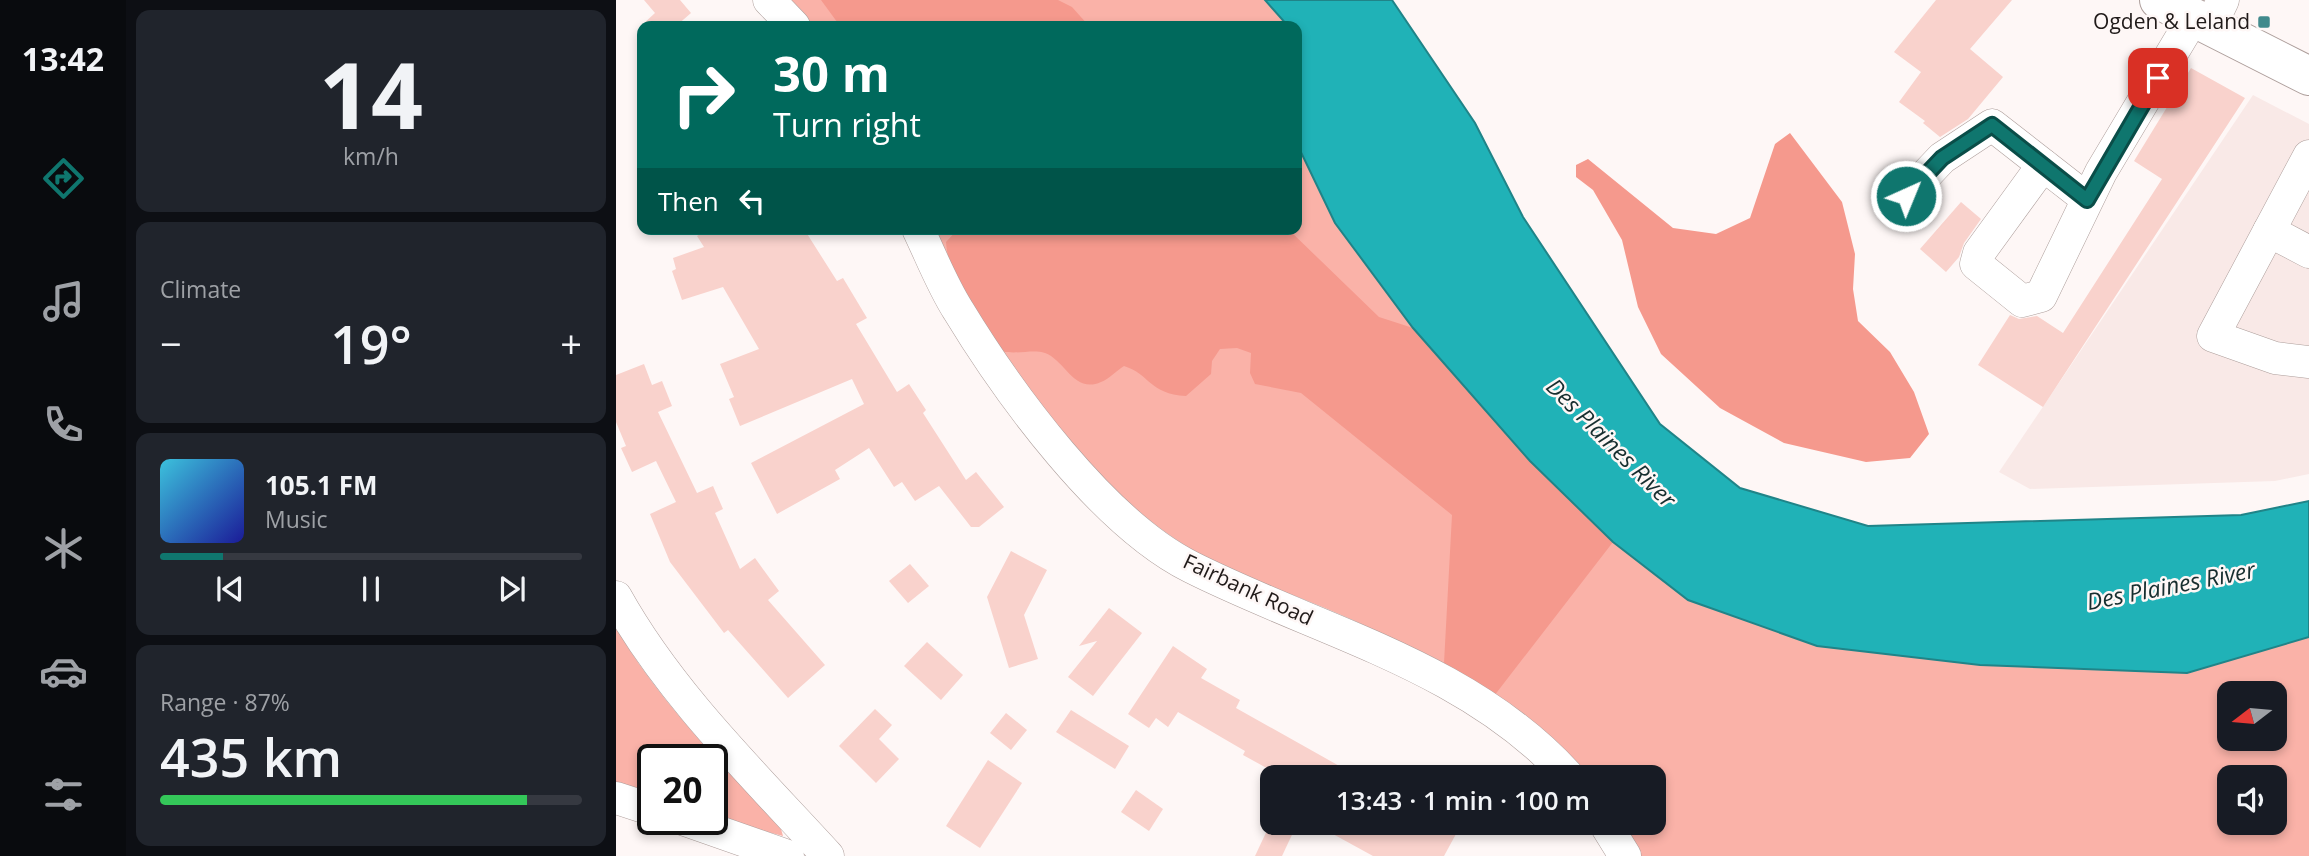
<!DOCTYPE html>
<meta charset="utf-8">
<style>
body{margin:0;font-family:"Open Sans",sans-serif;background:#20242c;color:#f1f3f6;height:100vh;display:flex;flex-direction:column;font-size:26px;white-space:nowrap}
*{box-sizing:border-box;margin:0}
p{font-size:23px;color:#9ea1a6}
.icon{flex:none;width:38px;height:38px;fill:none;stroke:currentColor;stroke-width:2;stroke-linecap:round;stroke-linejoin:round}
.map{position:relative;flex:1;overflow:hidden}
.sheet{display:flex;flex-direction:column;gap:10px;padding:10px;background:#0d0f14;width:490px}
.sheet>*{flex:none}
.top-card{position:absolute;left:21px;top:21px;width:665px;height:214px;border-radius:14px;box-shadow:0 4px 10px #0003;background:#00695c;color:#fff;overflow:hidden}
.needle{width:46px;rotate:254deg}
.controls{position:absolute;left:1601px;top:681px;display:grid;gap:14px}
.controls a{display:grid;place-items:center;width:70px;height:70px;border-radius:14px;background:#171b24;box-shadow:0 4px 10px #0003;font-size:35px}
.speed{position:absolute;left:21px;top:744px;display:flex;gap:14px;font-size:35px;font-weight:700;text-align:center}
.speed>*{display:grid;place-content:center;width:91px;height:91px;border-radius:50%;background:#171b24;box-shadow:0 4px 10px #0003;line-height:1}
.speed .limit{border:4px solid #111;border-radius:10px;background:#fff;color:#111}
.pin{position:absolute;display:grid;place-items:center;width:60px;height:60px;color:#fff;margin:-30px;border-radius:14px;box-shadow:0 4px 10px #0006}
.me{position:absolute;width:77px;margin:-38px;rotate:44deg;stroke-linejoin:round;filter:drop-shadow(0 0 5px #0008)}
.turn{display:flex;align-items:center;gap:24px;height:147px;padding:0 21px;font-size:32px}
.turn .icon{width:91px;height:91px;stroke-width:2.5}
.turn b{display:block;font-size:49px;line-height:60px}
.then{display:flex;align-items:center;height:66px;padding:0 21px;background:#0003;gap:14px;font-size:26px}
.big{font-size:52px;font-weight:600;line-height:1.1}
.sheet .card{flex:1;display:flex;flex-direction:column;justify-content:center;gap:10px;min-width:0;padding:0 24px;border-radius:14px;background:#20242c}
.sheet .dial{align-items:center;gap:0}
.dial b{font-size:91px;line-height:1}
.song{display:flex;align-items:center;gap:21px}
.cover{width:84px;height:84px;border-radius:10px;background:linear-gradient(135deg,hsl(190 70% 55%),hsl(240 70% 35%))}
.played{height:7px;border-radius:4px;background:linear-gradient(90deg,#0f766e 15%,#363941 15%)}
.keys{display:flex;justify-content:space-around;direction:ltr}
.heat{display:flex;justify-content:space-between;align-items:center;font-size:38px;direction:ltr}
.charge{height:10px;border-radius:5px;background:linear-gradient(90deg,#34c759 87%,#363941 0)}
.trip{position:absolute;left:644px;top:765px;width:406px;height:70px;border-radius:14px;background:#171b24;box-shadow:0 4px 10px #0003;font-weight:600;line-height:70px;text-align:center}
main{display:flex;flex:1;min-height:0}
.tabs{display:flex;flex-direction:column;width:126px;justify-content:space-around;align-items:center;background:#090b0e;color:#9ea1a6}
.tabs .icon{width:49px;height:49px}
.tabs .current{color:#0f766e}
.tabs b{font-size:32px;color:#f1f3f6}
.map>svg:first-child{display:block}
</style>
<main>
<nav class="tabs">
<b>13:42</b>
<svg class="icon current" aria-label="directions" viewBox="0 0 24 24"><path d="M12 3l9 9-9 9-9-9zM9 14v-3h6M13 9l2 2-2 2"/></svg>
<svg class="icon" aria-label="music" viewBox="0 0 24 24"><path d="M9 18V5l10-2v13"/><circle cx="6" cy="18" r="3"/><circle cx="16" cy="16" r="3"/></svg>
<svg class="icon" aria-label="phone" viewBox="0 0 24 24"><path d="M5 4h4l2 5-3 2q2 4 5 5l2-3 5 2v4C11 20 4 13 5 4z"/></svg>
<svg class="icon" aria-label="climate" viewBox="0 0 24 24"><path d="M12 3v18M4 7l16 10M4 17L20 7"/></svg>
<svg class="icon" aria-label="car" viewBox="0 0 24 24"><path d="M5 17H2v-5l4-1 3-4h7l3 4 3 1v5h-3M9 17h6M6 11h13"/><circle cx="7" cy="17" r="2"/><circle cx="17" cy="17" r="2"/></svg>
<svg class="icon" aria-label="filters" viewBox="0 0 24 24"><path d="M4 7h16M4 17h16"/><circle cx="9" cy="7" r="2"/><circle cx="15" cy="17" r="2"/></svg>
</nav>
<section class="sheet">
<div class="card dial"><b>14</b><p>km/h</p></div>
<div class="card"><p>Climate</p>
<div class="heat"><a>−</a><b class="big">19°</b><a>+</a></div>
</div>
<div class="card">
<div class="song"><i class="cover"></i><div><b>105.1 FM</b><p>Music</p></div></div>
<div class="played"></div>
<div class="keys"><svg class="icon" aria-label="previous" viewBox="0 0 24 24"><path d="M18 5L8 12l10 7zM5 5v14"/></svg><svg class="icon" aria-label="pause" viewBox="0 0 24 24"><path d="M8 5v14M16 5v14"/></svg><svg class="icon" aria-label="next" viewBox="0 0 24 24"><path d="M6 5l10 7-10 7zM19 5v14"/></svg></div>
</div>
<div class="card"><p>Range · 87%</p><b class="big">435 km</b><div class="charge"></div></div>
</section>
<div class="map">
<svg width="1693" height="856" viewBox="0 0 1693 856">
<rect width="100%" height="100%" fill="#fef7f6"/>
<!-- built -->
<path fill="#f9e9e7" d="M1637,95L1693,124V474L1659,481L1414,489L1383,472Z"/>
<!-- green -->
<g fill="#fab2a8" fill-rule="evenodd">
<path d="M171,0H649L672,26H195Z"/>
<path d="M681,144L719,223L797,328L844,380L1201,646L1364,665L1571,673L1693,637V856H1022L1003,823L1038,822V777H968C894,694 809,651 709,608C664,589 615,574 573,548C457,475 376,350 318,229H681ZM1614,693H1659V738H1614ZM1614,777H1659V822H1614Z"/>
<path d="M0,628C44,703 107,765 165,829L167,836L96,817V760H37V797L0,785Z"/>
</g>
<!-- forest -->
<g fill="#f5998d">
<path d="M205,0H442L456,7L473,26H224Z"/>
<path d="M1174,133L1226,202L1239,254L1237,289L1242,321L1274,352L1298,392L1313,434L1294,458L1250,462L1168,443L1104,408L1045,354L1022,307L1006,240L977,190L960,177V165L972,159L1057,228L1100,234L1134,218L1159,144Z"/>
<path d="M342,229H672L763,317L797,328L914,461L997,542L878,696L828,663L836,515L685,393L639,384L634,373L635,353L621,348L604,349L596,361L595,374L570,396C533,394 534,374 508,366C500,371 493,379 485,382C458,394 449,360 429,353C417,349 400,355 385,351C365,319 332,280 330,242Z"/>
</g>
<!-- water -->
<path fill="#20b2b7" stroke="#208488" stroke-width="2" d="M649,0H776L859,123L907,217L1044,424L1124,488L1252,526L1625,515L1693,501V637L1571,673L1364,665L1201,646L1072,600L997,542L914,461L797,328L719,223L681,144V26H672Z"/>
<!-- building -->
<g fill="#f9d2cc">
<path d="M28,0H64L75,13L60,26H25L39,13Z"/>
<path d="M1320,0H1396L1354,49L1387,77L1352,119L1324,137L1307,123L1309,121L1283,102L1305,72L1278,52Z"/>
<path d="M1575,68L1629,98L1427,407L1362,365L1394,315L1403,319L1421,316L1447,333L1546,179L1518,161Z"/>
<path d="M1345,202L1365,219L1348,243L1343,257L1330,272L1304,249Z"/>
<path d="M92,229H188L221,281L227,278L251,318L240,324L281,392L293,384L310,410L307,413L350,480L360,472L388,507L363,527H355L323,486L299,501L286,482L278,487L253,448L219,470L224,479L161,514L135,463L248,404L236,379L124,426L113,399L118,397L104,364L143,349L107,287L66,300L56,271L60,269L57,258L88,247L81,236Z"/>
<path d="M28,364L36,385L46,381L56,406L42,412L81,493L97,486L107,509L99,513L124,569L139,558L163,591L152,600L209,665L172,698L112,630L108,633L54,562L34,514L60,502L40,461L16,472L5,448L10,446L0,422V375Z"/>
<path d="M395,551L431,570L408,615L422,659L393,668L371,597Z"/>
<path d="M294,564L313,586L292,603L273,581Z"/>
<path d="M493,608L526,633L477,696L452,677L481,641L463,646Z"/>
<path d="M311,642L347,675L325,700L288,666Z"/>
<path d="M557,646L591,669L585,678L624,700L620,708L743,777H667L627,755L629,751L562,712L552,727L540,718L533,728L512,714Z"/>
<path d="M259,709L276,725L263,739L283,759L260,783L223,746Z"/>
<path d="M455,710L513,746L499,769L440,732Z"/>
<path d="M390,713L411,730L395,750L374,733Z"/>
<path d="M372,760L406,783L364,848L330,826Z"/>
<path d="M520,790L547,809L533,831L505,812Z"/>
<path d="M655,822H682L666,856H639Z"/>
<path d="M695,822H819L840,834L828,856H757Z"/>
</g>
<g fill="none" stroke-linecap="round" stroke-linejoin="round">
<defs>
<g id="minor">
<path d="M153,0L178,26"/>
<path d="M1594,27L1607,0"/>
<path d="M1693,156L1597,336L1659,358L1693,362"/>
<path d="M1427,165L1363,253L1360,264L1406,301L1425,296L1485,172L1577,18"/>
<path d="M1290,196L1326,158L1376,125L1471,199"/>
<path d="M302,229C315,256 326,285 342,310C393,394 487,523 575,567C704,632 853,666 953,777"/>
<path d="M1653,231L1693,252"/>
<path d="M0,597C54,694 137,774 212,856"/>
<path d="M0,798L37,810"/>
<path d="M66,819L172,856"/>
<path d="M988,822L1009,856"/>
</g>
<path id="major" d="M1543,0L1693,76"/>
</defs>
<!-- minor casing -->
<use href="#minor" stroke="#ad9e9b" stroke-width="33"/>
<!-- major casing -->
<use href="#major" stroke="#ad9e9b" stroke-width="40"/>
<!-- minor -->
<use href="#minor" stroke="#fff" stroke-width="32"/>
<!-- major -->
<use href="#major" stroke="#fff" stroke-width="38"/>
</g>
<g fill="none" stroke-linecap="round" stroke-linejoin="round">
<defs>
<path id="route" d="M1290,196L1326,158L1376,125L1471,200L1542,78"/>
</defs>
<!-- route casing -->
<use href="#route" stroke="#0a4d48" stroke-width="18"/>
<!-- route -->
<use href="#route" stroke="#0f766e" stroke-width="12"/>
</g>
<!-- markers -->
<rect fill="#418a8c" stroke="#fef7f6" stroke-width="2.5" x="1641" y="15" width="14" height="14" rx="3.5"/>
<g text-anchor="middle" stroke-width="5" stroke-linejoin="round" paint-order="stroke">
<!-- poi labels -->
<g font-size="21" fill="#201a19" stroke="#fef7f6" text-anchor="end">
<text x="1634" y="29">Ogden &amp; Leland</text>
</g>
<!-- street labels -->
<g font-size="21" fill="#201a19" stroke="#fef7f6">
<text transform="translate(632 590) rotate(25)" y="7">Fairbank Road</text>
</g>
<!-- water labels -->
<g font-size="23" font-style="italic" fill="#172e2f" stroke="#fef7f6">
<text transform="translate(995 443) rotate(45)" y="8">Des Plaines River</text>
<text transform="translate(1555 586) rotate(-11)" y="8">Des Plaines River</text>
</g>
</g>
</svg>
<div class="controls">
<a><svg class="needle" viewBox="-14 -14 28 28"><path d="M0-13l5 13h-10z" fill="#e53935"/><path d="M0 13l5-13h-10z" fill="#9ea1a6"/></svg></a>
<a><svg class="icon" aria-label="sound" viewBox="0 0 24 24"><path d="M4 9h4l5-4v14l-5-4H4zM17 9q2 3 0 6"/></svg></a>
</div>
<div class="speed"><div class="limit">20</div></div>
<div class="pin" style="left:1542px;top:78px;background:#d93025"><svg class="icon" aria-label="arrive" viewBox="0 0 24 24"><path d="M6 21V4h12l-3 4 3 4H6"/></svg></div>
<svg class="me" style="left:1290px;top:196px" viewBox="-20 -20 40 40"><circle r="17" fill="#0f766e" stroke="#fff" stroke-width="3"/><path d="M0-11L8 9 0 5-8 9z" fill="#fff"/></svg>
<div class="trip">13:43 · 1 min · 100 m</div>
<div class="top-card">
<div class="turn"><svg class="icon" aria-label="right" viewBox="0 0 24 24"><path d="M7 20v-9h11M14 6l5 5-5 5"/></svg><div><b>30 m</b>Turn right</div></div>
<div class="then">Then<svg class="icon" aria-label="left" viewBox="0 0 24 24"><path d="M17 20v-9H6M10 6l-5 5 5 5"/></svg></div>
</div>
</div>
</main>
